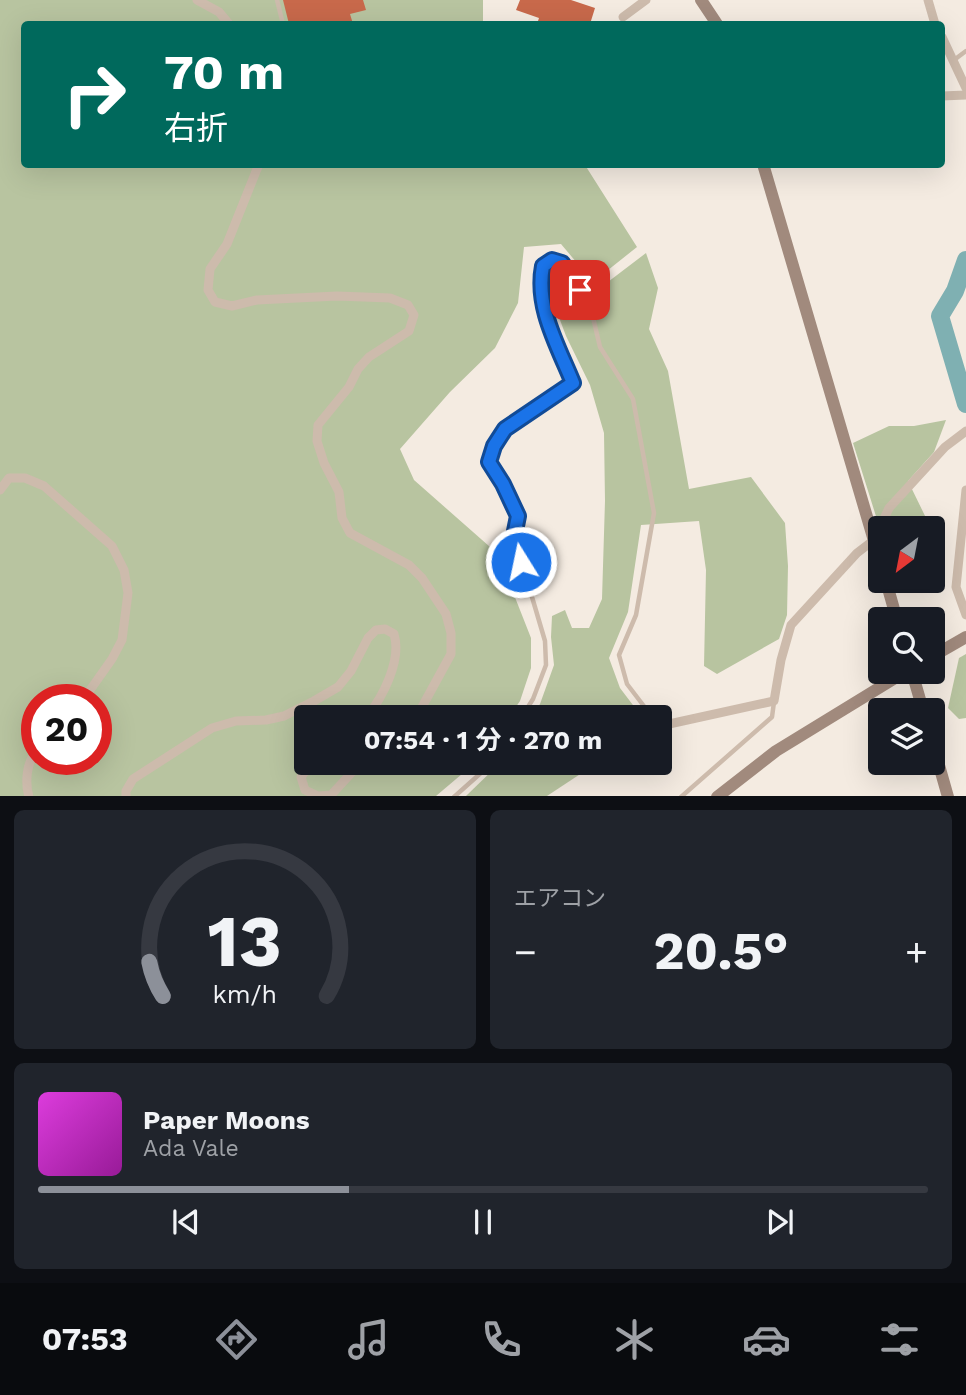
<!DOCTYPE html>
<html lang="ja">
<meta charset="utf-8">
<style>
body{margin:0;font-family:"Work Sans","Noto Sans JP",sans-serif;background:#20242c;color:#f1f3f6;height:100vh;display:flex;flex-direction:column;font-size:26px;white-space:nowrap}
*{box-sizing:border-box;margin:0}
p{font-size:23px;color:#9ea1a6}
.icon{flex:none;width:38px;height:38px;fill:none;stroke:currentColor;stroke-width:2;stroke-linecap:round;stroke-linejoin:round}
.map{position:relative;height:796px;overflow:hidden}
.drawer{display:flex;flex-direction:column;gap:14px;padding:14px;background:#0d0f14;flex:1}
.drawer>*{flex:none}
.top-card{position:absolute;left:21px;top:21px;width:924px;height:147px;border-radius:7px;box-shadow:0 7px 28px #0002;background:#00695c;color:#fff;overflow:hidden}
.needle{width:46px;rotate:212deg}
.controls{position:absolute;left:868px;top:516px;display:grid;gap:14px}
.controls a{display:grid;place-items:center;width:77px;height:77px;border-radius:7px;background:#171b24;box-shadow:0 7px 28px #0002;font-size:35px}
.speed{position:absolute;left:21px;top:684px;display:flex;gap:14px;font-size:35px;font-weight:700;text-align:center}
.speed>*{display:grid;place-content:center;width:91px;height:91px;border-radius:50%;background:#171b24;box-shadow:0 7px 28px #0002;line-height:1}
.speed .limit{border:10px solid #d22;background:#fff;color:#111}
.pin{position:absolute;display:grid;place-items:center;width:60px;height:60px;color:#fff;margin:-30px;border-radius:14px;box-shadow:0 4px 10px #0006}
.me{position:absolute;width:77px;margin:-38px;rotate:350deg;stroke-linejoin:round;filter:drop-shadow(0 0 5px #0008)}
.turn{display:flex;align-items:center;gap:24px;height:147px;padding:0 28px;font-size:32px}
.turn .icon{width:91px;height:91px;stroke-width:2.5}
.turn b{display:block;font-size:49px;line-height:60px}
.big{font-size:52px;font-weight:700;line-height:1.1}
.drawer .card{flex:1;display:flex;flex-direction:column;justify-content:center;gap:10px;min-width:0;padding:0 24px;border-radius:10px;background:#20242c}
.drawer .dial{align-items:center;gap:0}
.dial svg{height:182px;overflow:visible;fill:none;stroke:#363941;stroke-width:7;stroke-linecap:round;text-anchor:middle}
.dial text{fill:#f1f3f6;stroke:none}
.song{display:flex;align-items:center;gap:21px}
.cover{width:84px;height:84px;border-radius:10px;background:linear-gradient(135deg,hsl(300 70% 55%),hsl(300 70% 35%))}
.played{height:7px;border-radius:4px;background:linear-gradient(90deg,#8c9099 35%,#363941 35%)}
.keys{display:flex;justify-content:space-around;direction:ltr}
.heat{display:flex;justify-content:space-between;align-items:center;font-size:38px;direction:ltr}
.drawer .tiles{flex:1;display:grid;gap:14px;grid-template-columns:1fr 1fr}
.card:last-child{grid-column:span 2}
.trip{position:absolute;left:294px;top:705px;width:378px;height:70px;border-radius:7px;background:#171b24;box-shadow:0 7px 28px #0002;font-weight:700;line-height:70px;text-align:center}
.dock{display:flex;height:112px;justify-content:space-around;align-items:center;background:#090b0e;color:#9ea1a6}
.dock .icon{width:49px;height:49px}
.dock .current{color:#8c9099}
.dock b{font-size:32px;color:#f1f3f6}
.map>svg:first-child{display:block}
</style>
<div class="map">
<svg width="966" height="797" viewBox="0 0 966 797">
<rect width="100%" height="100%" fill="#f4ebe1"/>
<!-- green -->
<g fill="#b8c4a0" fill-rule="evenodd">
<path d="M0,0H483V24H24V164L585,165L637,247L593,282L561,244L524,247L518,303L495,348L450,392L400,449L414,480L498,554L531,638V668L520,701L509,717L306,718V763H475L436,796H0ZM37,700H96V760H37Z"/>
<path d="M646,253L658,288L649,329L668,371L689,489L751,477L785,523L788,566L787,615L779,639L717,674L704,666L706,570L699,521L641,525L628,612L609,658L620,688L642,717L531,718L540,704L554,665L551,637L552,616L565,610L572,628H589L602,599L605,501L604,433L590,385L566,336L554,304L553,280L574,300L600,288Z"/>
<path d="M946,420L934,452L908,481L927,520L918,528L880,529L853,443L889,426H914Z"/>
<path d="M966,654V718L959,719L948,708L959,658Z"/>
<path d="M500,763H597L547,796H466Z"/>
</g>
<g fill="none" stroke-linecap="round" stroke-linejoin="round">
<!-- river -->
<path stroke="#7fb0b2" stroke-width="18" d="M966,260L955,291L940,316L966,404"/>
</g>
<!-- building -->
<g fill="#c8694b">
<path d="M283,0H363L366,10L350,14L353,24H289Z"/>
<path d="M520,0H571L595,8L590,24H537L539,18L516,10Z"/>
</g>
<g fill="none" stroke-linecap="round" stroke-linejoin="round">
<!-- lane -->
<g stroke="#cdbbac" stroke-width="4.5">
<path d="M277,0L283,24"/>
<path d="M954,60L966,51"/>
<path d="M521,718L533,699L546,665L545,641L514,536L518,516L503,484L489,462L494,446L505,429L573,383C558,346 535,307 543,266L552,259L562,263L568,271L591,309L600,347L633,399L654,513L636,615L619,655L627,684L653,718"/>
<path d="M454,797L492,763"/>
<path d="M681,797L772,717L774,702"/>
</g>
<!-- street -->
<g stroke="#cdbbac" stroke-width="9">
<path d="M197,0L219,12L229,24"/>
<path d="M928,0L935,24"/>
<path d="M623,17L646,0"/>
<path d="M942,37L966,88"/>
<path d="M942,96L966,95"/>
<path d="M259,164L227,244L210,269L208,290L215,302L232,306L257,300L337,296L390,298L408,305L414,315L409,331L369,357L358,369L349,387L318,425L317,441L324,463L339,492L342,518L350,533L409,565L422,578L446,614L451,633V654L416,718"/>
<path d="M0,490L9,478H25L44,486L112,546L124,570L128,593L122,640L112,659L83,700"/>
<path d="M966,490L956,587L966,615"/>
<path d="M660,726L774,701L781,660L791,625L857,553L874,540L889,508L945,447L966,431"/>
<path d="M312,763L301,777L305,790L318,796L331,795L356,768L365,763"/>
<path d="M29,797C25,783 26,762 37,751"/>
<path d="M126,797V791L133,779L212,728L236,721L266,720L284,716L314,701L338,687L351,671L368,638L376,630L385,629L394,634C402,660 383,697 366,718"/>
</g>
<!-- secondary -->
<g stroke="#a18a7d" stroke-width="12">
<path d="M701,0L717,24"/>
<path d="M763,164L880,561"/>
<path d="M886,581L897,620"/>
<path d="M933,656L966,637"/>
<path d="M912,672L923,710"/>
<path d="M933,744L948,797"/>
<path d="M717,797L776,751L905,672"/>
</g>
</g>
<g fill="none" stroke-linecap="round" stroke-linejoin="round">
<defs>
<path id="route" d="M521,562L514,536L518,516L503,484L489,462L494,446L505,429L573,383C558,346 535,307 543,266L552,260L562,263L580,290"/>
</defs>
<!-- route casing -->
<use href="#route" stroke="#114b97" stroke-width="18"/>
<!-- route -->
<use href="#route" stroke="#1a73e8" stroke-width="12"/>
</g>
</svg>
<div class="controls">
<a><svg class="needle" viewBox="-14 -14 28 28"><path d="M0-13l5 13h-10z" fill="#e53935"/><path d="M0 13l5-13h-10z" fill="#9ea1a6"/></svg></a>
<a><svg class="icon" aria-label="search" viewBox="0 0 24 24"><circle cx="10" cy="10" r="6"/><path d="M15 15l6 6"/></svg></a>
<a><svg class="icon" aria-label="layers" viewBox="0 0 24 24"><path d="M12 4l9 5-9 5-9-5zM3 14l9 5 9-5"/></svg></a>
</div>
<div class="speed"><div class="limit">20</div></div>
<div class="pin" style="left:580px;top:290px;background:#d93025"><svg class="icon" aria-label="arrive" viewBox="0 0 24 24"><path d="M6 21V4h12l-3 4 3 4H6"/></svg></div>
<svg class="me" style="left:521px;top:562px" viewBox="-20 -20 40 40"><circle r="17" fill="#1a73e8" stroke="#fff" stroke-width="3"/><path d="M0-11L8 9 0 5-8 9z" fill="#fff"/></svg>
<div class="trip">07:54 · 1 分 · 270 m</div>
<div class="top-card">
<div class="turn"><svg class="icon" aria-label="right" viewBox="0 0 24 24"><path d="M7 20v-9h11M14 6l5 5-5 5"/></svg><div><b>70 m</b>右折</div></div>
</div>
</div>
<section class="drawer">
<div class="tiles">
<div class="card dial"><svg viewBox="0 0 100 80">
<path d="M14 69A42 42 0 1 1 86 69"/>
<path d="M14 69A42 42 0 0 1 8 54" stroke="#8c9099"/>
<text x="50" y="56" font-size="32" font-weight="700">13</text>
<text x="50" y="72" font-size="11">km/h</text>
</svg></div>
<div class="card"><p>エアコン</p>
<div class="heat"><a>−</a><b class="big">20.5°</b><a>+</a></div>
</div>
<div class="card">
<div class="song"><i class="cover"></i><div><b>Paper Moons</b><p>Ada Vale</p></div></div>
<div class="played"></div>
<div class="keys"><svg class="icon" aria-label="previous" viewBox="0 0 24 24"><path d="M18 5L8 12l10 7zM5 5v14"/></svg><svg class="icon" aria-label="pause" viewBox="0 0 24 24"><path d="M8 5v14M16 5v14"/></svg><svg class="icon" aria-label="next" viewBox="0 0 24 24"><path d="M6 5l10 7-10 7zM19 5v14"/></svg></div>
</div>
</div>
</section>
<nav class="dock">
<b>07:53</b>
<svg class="icon current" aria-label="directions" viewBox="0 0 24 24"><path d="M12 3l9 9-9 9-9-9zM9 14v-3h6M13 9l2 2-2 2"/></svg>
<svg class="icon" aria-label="music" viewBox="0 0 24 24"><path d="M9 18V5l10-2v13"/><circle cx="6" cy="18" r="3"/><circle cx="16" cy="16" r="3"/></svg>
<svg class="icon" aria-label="phone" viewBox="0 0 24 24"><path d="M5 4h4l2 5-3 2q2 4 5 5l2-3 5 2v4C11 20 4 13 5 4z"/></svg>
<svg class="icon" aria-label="climate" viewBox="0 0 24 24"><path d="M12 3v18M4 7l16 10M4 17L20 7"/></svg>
<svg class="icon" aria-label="car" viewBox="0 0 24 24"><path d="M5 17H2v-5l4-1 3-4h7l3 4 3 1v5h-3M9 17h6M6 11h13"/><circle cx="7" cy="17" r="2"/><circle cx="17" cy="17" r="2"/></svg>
<svg class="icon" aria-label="filters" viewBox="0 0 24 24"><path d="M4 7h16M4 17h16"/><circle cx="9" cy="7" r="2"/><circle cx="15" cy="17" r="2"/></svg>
</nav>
